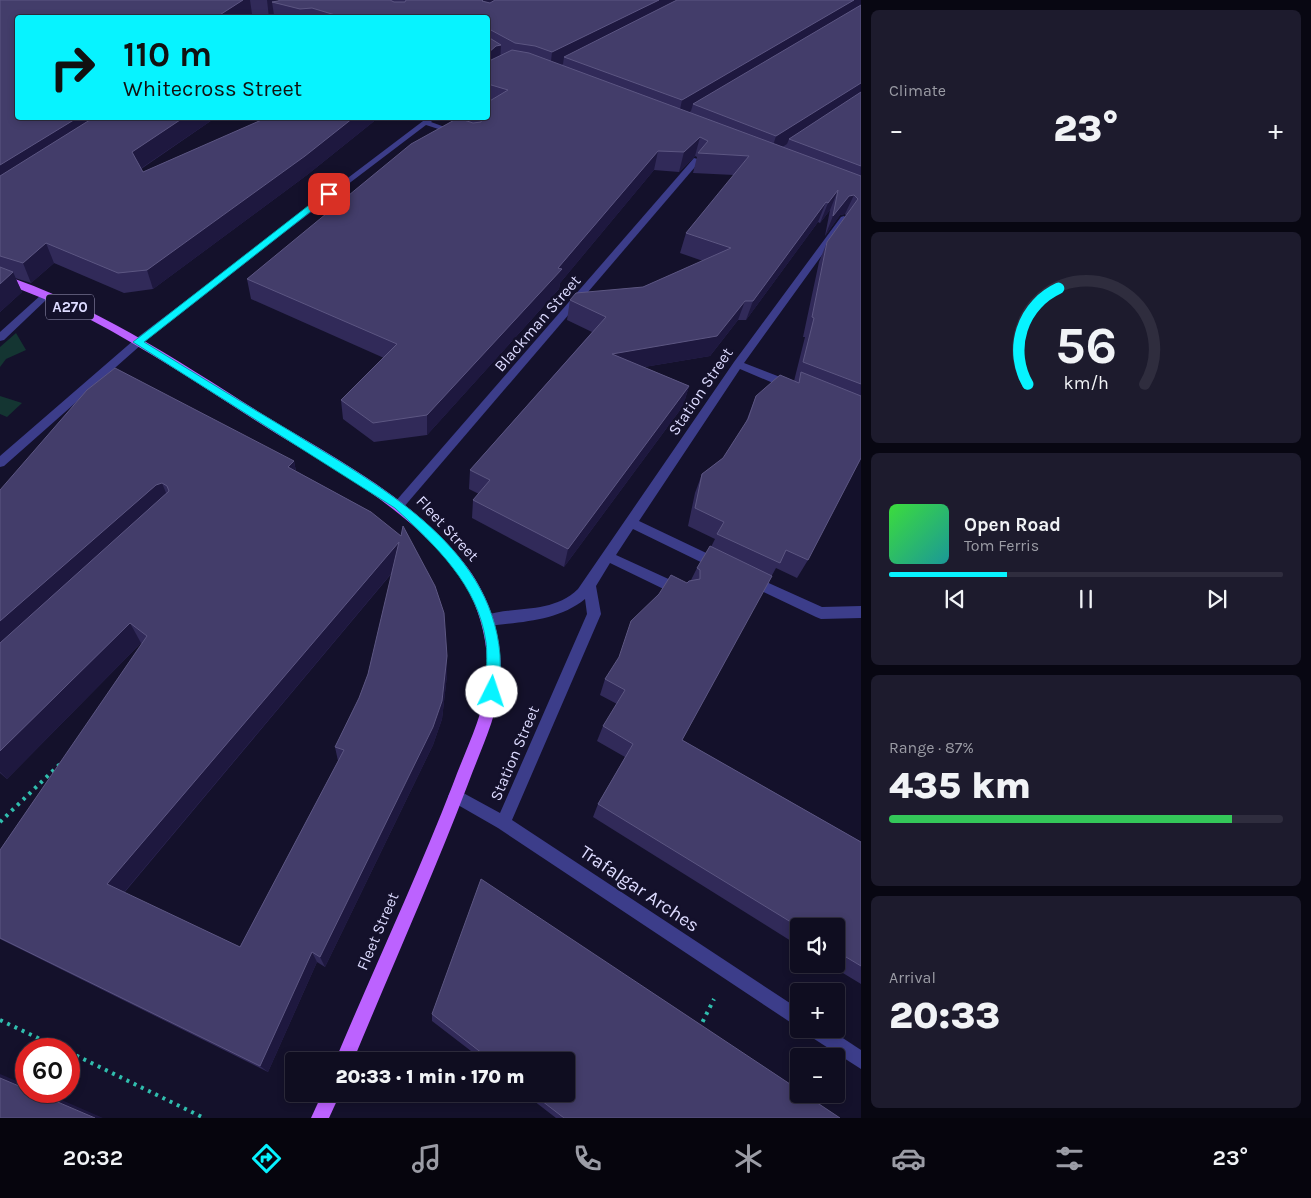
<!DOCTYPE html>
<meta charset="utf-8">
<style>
body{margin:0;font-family:Karla,sans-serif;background:#1d1b2d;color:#f1f3f6;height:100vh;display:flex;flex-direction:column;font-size:19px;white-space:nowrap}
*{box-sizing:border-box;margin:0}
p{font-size:16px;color:#9b9ca5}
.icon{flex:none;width:28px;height:28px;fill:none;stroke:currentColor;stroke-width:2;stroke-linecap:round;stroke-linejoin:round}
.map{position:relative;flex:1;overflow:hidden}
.panel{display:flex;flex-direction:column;gap:10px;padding:10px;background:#080712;width:450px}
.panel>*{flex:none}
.banner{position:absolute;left:15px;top:15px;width:475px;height:105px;border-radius:5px;box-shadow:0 2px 8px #0003,0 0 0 1px #2f2d3e;background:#07f3ff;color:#111;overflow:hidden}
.tools{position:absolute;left:790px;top:918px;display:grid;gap:10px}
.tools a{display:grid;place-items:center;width:55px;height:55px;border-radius:5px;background:#0f0d20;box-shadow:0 2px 8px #0003,0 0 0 1px #2f2d3e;font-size:25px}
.speed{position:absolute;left:15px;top:1038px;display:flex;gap:10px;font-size:25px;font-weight:700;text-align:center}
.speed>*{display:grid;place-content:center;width:65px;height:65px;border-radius:50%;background:#0f0d20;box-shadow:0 2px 8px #0003,0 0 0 1px #2f2d3e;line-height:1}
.speed .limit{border:8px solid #d22;background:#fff;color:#111}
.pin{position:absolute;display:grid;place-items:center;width:42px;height:42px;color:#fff;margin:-21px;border-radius:10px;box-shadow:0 2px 8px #0006}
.me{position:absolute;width:55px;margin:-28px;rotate:4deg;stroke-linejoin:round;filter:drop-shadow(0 0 4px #0008)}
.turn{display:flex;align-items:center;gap:18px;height:105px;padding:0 25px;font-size:22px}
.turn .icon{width:65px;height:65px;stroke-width:2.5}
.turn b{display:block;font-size:35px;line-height:42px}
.big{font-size:38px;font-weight:800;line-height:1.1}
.panel .card{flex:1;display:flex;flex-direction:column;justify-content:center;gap:8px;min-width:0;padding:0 18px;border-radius:8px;background:#1d1b2d}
.panel .dial{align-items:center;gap:0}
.dial svg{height:130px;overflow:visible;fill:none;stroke:#2f2d3e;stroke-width:7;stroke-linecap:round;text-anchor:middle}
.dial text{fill:#f1f3f6;stroke:none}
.song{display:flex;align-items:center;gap:15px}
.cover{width:60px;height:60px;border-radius:8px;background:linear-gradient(135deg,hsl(120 70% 55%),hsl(180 70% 35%))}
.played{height:5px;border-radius:2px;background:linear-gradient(90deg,#07f3ff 30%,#2f2d3e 30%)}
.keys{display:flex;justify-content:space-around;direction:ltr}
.heat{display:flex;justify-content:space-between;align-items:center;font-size:28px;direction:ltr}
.charge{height:8px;border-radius:4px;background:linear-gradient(90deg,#34c759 87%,#2f2d3e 0)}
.trip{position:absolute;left:285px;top:1052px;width:290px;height:50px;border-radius:5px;background:#0f0d20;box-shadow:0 2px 8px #0003,0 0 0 1px #2f2d3e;font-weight:800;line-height:50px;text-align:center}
.tabs{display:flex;height:80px;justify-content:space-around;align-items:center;background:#06050d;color:#9b9ca5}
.tabs .icon{width:35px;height:35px}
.tabs .current{color:#07f3ff}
.tabs b{font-size:22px;color:#f1f3f6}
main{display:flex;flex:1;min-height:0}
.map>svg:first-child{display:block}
</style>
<main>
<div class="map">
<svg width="861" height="1118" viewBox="0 0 861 1118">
<rect width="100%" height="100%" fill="#14112b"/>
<!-- green -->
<g fill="#143532">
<path d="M16,333L26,350L6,359L0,367V347Z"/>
<path d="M0,396L22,403L7,417L0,414Z"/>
</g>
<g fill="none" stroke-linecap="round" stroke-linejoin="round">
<!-- path -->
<g stroke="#30beae" stroke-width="4" stroke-dasharray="3 5" stroke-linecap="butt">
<path d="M0,822L60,764"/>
<path d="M0,1020L61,1049"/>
<path d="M699,1029L714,999"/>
<path d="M69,1052L204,1118"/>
</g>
<!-- minor -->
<g fill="#3c3d8a" fill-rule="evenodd">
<path d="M427,118H435L431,122L461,133L457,135L426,125L285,232L142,344L4,466L0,467V456L134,340Z"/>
<path d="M694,158L701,160L403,508H395L393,505L395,502Z"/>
<path d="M844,216L848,219L744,363L793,382L794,385L793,388H785L740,369L639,521L721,560L723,564L721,568H713L633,529L616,555L686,587L687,591L686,595L681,596L676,595L610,563L596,586L601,614L512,820L799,1009V1028L498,828L451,801L448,796L451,791L456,789L500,813L587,614L585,599C558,621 521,622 488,626L483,624L481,620L483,616C515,605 551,615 578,589L734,362L841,217Z"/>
<path d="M44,294L49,297L47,299L4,340L0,341V332L41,295Z"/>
<path d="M751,575L822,607L861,606V618L821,619L816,617L747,584L745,580L747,576Z"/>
<path d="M805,1029H829L861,1050V1069L808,1035Z"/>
</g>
<!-- major -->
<g fill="#bc62ff" fill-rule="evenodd">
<path d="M0,274C94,304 181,363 264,415C334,458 412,497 464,563C490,596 504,640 500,681C498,716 480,751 468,784C432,878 391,969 353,1061H335C374,968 417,877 453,784C465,751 483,717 487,682C490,643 479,601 455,570C409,510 341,473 277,434C215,395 154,353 89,319C60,304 30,294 0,281Z"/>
<path d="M322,1094H340L329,1118H311Z"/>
</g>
</g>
<!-- wall -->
<g fill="#312a59" fill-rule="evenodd">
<path d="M0,0H861V458L808,560L797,578L776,568L682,740L861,842V984L828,964H836V926H799V946L593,817L598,804L625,757L597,741L603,726L617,704L600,695L605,679L687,583L691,580L697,568L711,547L715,539L688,526L695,493L702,474L723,458L745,424L756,396L794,381L805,337H803L819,262L827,242L846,216L845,214L840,215L825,236L830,210L820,223L818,222L746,320H738L710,356L644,367L689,386L683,406L564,567L472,518L473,500L479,494L469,489L470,470L592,332L567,320L570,300L643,287L703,261L680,253L686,233L734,175L693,173L697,157L695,156L679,172L654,170L560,283L559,289L427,435L374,442L343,419L341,400L384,358L251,299L247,279L467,121V118H488V18H274V15L271,18H265L252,14L247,18H18V118H215L141,169L143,172L266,118H378L307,175L153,289L124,293L54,263L31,283L15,278L22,292L0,312Z"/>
<path d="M294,461L296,471L371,512L447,675L442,719L433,745L325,967L317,962L268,1072L0,939V850L142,644L141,643L7,779L0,773V490ZM392,573L368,674L359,698L335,747L338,761L240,947L124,893Z"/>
<path d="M432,1014L840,1118H556L525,1094H566V1061H484L432,1021Z"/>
</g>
<!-- shaded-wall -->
<g fill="#1e183f">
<path d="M243,0H250L252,14L247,18H215Z"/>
<path d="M267,0H293L272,2L274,15L271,18H269Z"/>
<path d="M483,0H516L482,16Z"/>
<path d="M659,0H692L564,57L563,64L550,71L552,52Z"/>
<path d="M854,0H861V10L693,104L691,111L678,119L682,100Z"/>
<path d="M501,45L500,63L488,71V53L496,46Z"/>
<path d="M861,83V97L789,139L787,144L770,155L776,136Z"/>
<path d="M77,118H113L0,190V165Z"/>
<path d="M183,118H215L137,171L132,152Z"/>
<path d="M353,118H378L307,175L153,289L147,270Z"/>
<path d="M700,137L695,156L679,172L684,152Z"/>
<path d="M658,151L654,170L560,283L559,289L427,435V415L558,268Z"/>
<path d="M838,190L830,210L820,223L828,203Z"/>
<path d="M854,195L845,214L840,215L825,236L833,216L849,196Z"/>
<path d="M826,202L818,222L746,320L753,301Z"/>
<path d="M46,243L54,263L31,283L23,263Z"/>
<path d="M13,272L22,292L0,312V284Z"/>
<path d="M745,301L738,320L710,356L608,373L612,354Z"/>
<path d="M689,386L683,406L564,567L568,549Z"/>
<path d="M294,461L298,484L288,467Z"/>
<path d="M162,483L171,505L0,654V621L156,485Z"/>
<path d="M399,542L400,563L120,897L107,884Z"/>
<path d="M130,623L141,643L7,779L0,772V751Z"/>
<path d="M447,656V675L442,719L433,745L325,967L320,957Z"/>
<path d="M312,952L317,962L268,1072L260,1066Z"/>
<path d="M0,1074L26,1085V1089L0,1078Z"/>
<path d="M32,1091H41L103,1118H95Z"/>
</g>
<!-- building -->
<g fill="#433d6a" stroke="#5c5682" fill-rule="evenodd">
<path d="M0,0H243L215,18H18V118H77L0,165Z"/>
<path d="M280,0H390L394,2H405L406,0H483L482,1L490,3L495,0H659L552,52L535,46L515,43L489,29L488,37L501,45L496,46L488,53L489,61L512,50L529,53L861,176V384L803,362L814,318L812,317L827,242L858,199L854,195L849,196L833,216L838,190L828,203L826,202L753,301H745L717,336L612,354L689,386L568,549L473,500L490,480L470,470L606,317L570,300L576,293L643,287L731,248L686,233L749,156L698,153L708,141L700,137L684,152L658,151L558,268L562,269L427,415L373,423L341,400L397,344L247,279L411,144L458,118L473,123L481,122L482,118H480H488V102L508,90L488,84V18H345L312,8L300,9L272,2L278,1Z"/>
<path d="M677,0H854L682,100L564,57Z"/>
<path d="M861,5V83L776,136L693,104Z"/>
<path d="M861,92V166L789,139Z"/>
<path d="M93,118H183L132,152L143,172L266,118H353L305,156L147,270L118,273L46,243L23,263L0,256V176Z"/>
<path d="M0,267L13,272L0,284Z"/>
<path d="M115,368L294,461L288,467L371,512L401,536L403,526L435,586L444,613L447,656L442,701L433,727L320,957L312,952L260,1066L0,938V850L147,636L130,623L0,751V643L169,491L167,486L162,483L156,485L0,621V490L87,390ZM399,542L368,674L359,698L335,747L344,750L240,947L107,884Z"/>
<path d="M801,372L861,396V458L808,560L786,550L780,563L717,534L724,522L695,508L702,474L723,458L748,419L756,396L780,375L799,383Z"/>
<path d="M710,546L772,576L682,740L861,842V966L836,951V926H799V927L598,804L633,744L603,726L625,690L605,679L619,657L631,621L659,594L671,575L687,583L689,581L700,579V570L697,568Z"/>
<path d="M481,879L799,1090V1094H804L840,1118H564L533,1094H566V1061H492L432,1014Z"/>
<path d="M0,1078L26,1089V1091H32L95,1118H0Z"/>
</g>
<!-- route -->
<path fill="#07f3ff" stroke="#059ea6" d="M326,192L333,194L144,342C193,372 241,402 290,431C374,483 491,543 500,655C500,667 502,684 497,696L492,698L488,696C485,688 488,655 486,642C478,585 436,546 395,508L133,342Z"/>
<g text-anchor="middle" stroke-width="5" stroke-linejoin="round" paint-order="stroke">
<!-- shield labels -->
<rect fill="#14112b" stroke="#a19ebf" stroke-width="1" x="46" y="294.5" width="48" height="25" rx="4"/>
<g font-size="15" font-weight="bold" fill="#dddbff">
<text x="70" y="312">A270</text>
</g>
<!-- street labels -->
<g font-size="16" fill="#dddbff" stroke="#14112b">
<text transform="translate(537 323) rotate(-49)" y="6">Blackman Street</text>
<text transform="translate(700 391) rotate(-56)" y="6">Station Street</text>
<text transform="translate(448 528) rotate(47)" y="6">Fleet Street</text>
<text transform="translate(514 753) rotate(-67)" y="6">Station Street</text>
<text transform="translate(377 931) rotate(-67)" y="6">Fleet Street</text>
</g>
<!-- near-street labels -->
<g font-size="19" fill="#dddbff" stroke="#14112b">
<text transform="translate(640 888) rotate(34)" y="7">Trafalgar Arches</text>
</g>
</g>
</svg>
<div class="tools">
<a><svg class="icon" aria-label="sound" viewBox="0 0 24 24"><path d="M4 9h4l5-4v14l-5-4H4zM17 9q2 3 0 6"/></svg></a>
<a>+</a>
<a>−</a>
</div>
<div class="speed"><div class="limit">60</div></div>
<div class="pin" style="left:329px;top:194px;background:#d93025"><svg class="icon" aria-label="arrive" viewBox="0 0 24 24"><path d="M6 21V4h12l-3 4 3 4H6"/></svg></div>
<svg class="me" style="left:492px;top:692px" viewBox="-20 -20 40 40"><circle r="19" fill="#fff"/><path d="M0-13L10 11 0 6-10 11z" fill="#07f3ff"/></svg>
<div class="trip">20:33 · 1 min · 170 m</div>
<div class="banner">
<div class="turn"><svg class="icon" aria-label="right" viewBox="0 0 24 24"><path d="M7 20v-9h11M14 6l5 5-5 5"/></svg><div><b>110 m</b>Whitecross Street</div></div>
</div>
</div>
<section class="panel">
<div class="card"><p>Climate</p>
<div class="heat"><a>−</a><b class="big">23°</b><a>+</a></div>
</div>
<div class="card dial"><svg viewBox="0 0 100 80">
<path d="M14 69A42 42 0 1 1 86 69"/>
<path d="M14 69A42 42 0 0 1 33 10" stroke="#07f3ff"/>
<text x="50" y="56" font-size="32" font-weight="700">56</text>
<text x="50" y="72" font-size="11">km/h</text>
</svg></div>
<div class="card">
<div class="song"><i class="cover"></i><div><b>Open Road</b><p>Tom Ferris</p></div></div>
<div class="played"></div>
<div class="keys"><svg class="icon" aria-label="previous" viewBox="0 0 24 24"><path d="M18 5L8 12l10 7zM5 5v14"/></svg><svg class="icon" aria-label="pause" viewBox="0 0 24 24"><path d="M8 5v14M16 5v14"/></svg><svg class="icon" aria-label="next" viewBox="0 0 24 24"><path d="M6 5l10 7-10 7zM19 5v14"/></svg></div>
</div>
<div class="card"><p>Range · 87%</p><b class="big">435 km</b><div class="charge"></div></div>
<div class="card"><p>Arrival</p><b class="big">20:33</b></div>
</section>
</main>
<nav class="tabs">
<b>20:32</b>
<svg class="icon current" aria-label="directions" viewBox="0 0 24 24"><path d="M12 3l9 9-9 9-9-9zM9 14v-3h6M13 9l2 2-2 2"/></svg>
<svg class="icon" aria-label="music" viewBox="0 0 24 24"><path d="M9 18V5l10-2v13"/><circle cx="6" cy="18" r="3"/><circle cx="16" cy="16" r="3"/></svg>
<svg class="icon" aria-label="phone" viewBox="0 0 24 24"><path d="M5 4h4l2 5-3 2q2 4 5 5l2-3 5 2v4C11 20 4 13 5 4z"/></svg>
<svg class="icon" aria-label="climate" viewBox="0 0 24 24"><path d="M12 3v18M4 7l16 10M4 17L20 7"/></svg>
<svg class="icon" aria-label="car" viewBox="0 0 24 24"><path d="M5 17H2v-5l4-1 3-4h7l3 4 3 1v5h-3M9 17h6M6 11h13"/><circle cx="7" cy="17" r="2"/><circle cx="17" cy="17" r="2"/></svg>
<svg class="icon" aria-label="filters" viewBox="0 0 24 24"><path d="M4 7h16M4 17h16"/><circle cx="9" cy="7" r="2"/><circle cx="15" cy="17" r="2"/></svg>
<b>23°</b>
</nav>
